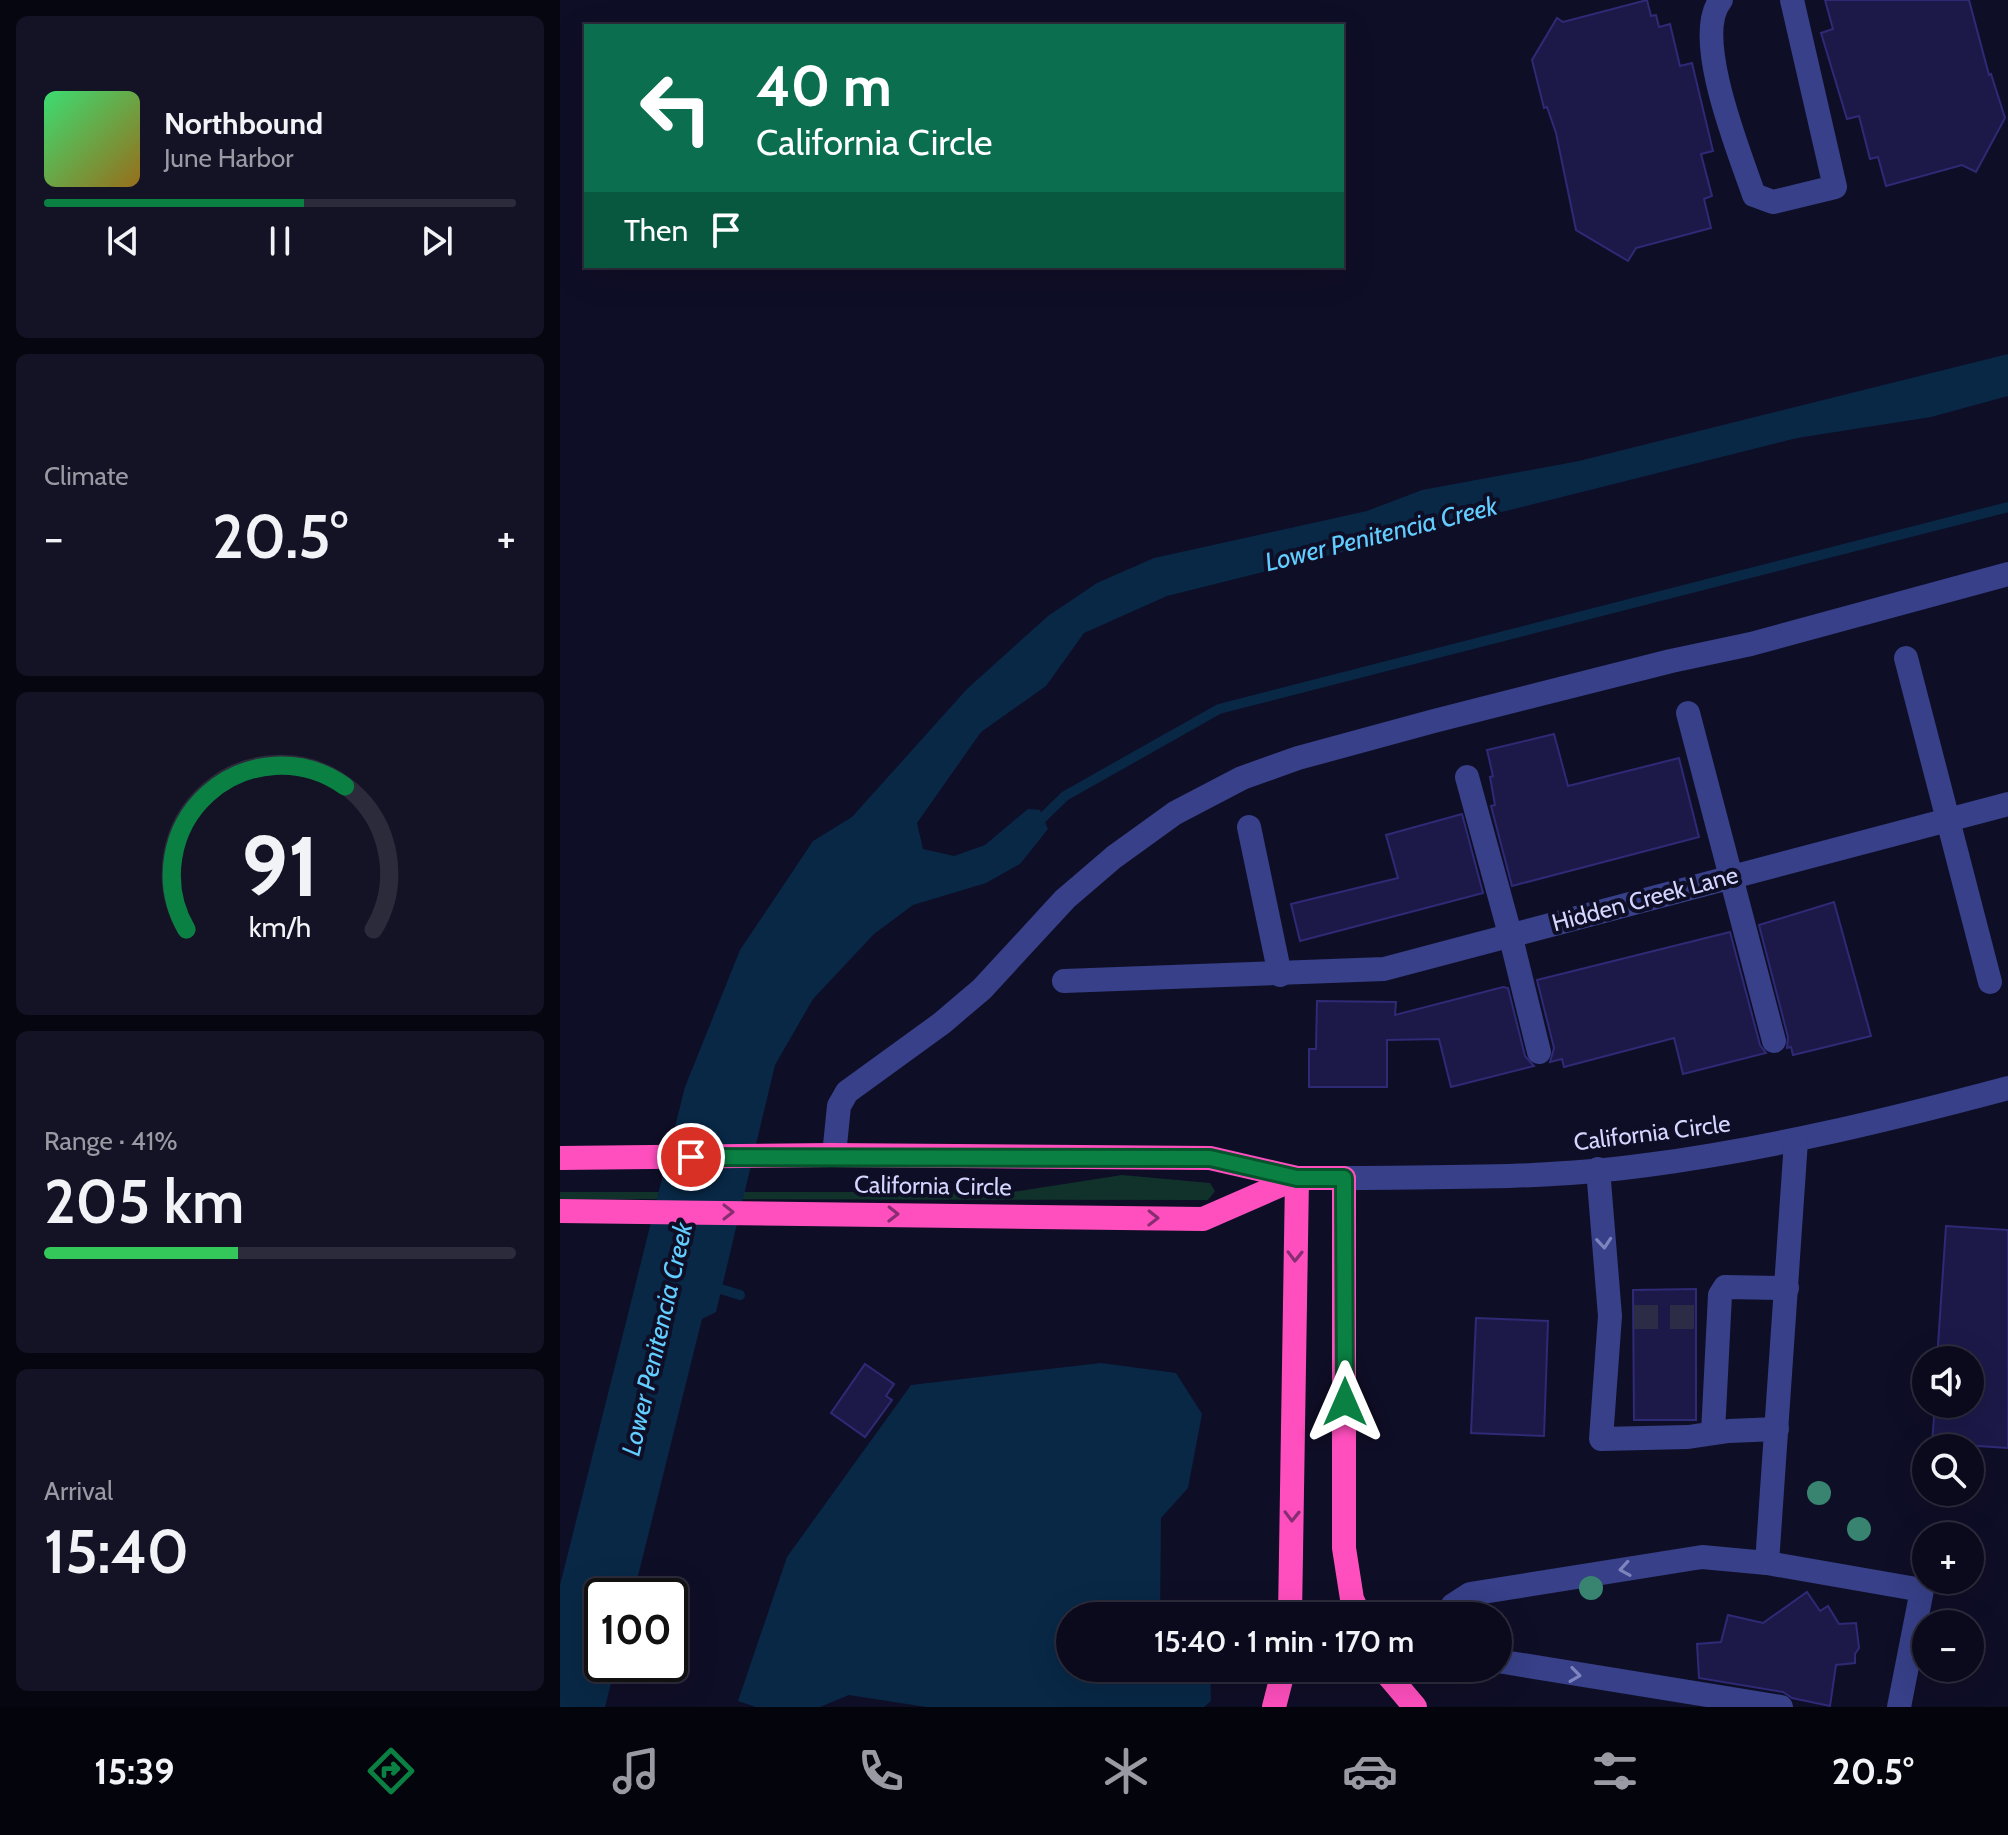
<!DOCTYPE html>
<meta charset="utf-8">
<style>
body{margin:0;font-family:Cabin,sans-serif;background:#141326;color:#f1f3f6;height:100vh;display:flex;flex-direction:column;font-size:30px;white-space:nowrap}
*{box-sizing:border-box;margin:0}
p{font-size:26px;color:#9a9aa4}
.icon{flex:none;width:44px;height:44px;fill:none;stroke:currentColor;stroke-width:2;stroke-linecap:round;stroke-linejoin:round}
.map{position:relative;flex:1;overflow:hidden}
.panel{display:flex;flex-direction:column;gap:16px;padding:16px;background:#060610;width:560px}
.panel>*{flex:none}
.top-card{position:absolute;left:24px;top:24px;width:760px;height:244px;border-radius:0px;box-shadow:0 8px 32px #0002,0 0 0 2px #2b2b3b;background:#0b6e4f;color:#fff;overflow:hidden}
.tools{position:absolute;left:1352px;top:1346px;display:grid;gap:16px}
.tools a{display:grid;place-items:center;width:72px;height:72px;border-radius:50%;background:#0b0a1d;box-shadow:0 8px 32px #0002,0 0 0 2px #2b2b3b;font-size:40px}
.speed{position:absolute;left:24px;top:1578px;display:flex;gap:16px;font-size:40px;font-weight:700;text-align:center}
.speed>*{display:grid;place-content:center;width:104px;height:104px;border-radius:50%;background:#0b0a1d;box-shadow:0 8px 32px #0002,0 0 0 2px #2b2b3b;line-height:1}
.speed .limit{border:4px solid #111;border-radius:12px;background:#fff;color:#111}
.pin{position:absolute;display:grid;place-items:center;width:68px;height:68px;color:#fff;margin:-34px;border:4px solid #fff;border-radius:50%;box-shadow:0 2px 8px #0007}
.me{position:absolute;width:88px;margin:-44px;rotate:0deg;stroke-linejoin:round;filter:drop-shadow(0 0 6px #0008)}
.turn{display:flex;align-items:center;gap:28px;height:168px;padding:0 40px;font-size:36px}
.turn .icon{width:104px;height:104px;stroke-width:2.5}
.turn b{display:block;font-size:56px;line-height:68px}
.then{display:flex;align-items:center;height:76px;padding:0 40px;background:#0003;gap:16px;font-size:30px}
.big{font-size:60px;font-weight:600;line-height:1.1}
.panel .tile{flex:1;display:flex;flex-direction:column;justify-content:center;gap:12px;min-width:0;padding:0 28px;border-radius:12px;background:#141326}
.panel .dial{align-items:center;gap:0}
.dial svg{height:208px;overflow:visible;fill:none;stroke:#2b2b3b;stroke-width:7;stroke-linecap:round;text-anchor:middle}
.dial text{fill:#f1f3f6;stroke:none}
.song{display:flex;align-items:center;gap:24px}
.cover{width:96px;height:96px;border-radius:12px;background:linear-gradient(135deg,hsl(140 70% 55%),hsl(40 70% 35%))}
.played{height:8px;border-radius:4px;background:linear-gradient(90deg,#0b8043 55%,#2b2b3b 55%)}
.keys{display:flex;justify-content:space-around;direction:ltr}
.heat{display:flex;justify-content:space-between;align-items:center;font-size:44px;direction:ltr}
.charge{height:12px;border-radius:6px;background:linear-gradient(90deg,#34c759 41%,#2b2b3b 0)}
.trip{position:absolute;left:496px;top:1602px;width:456px;height:80px;border-radius:40px;background:#0b0a1d;box-shadow:0 8px 32px #0002,0 0 0 2px #2b2b3b;font-weight:600;line-height:80px;text-align:center}
.tab-bar{display:flex;height:128px;justify-content:space-around;align-items:center;background:#04040c;color:#9a9aa4}
.tab-bar .icon{width:56px;height:56px}
.tab-bar .active{color:#0b8043}
.tab-bar b{font-size:36px;color:#f1f3f6}
main{display:flex;flex:1;min-height:0}
.map>svg:first-child{display:block}
</style>
<main>
<section class="panel">
<div class="tile">
<div class="song"><i class="cover"></i><div><b>Northbound</b><p>June Harbor</p></div></div>
<div class="played"></div>
<div class="keys"><svg class="icon" aria-label="previous" viewBox="0 0 24 24"><path d="M18 5L8 12l10 7zM5 5v14"/></svg><svg class="icon" aria-label="pause" viewBox="0 0 24 24"><path d="M8 5v14M16 5v14"/></svg><svg class="icon" aria-label="next" viewBox="0 0 24 24"><path d="M6 5l10 7-10 7zM19 5v14"/></svg></div>
</div>
<div class="tile"><p>Climate</p>
<div class="heat"><a>−</a><b class="big">20.5°</b><a>+</a></div>
</div>
<div class="tile dial"><svg viewBox="0 0 100 80">
<path d="M14 69A42 42 0 1 1 86 69"/>
<path d="M14 69A42 42 0 0 1 75 14" stroke="#0b8043"/>
<text x="50" y="56" font-size="32" font-weight="700">91</text>
<text x="50" y="72" font-size="11">km/h</text>
</svg></div>
<div class="tile"><p>Range · 41%</p><b class="big">205 km</b><div class="charge"></div></div>
<div class="tile"><p>Arrival</p><b class="big">15:40</b></div>
</section>
<div class="map">
<svg width="1448" height="1707" viewBox="0 0 1448 1707">
<rect width="100%" height="100%" fill="#0f0e27"/>
<!-- green -->
<path fill="#11312b" d="M562,1175L650,1183L655,1191L648,1200H640L0,1199V1192H452Z"/>
<!-- water -->
<g fill="#082846">
<path d="M1448,354V396L1371,417L1237,438L607,596L524,633L486,686L421,732L357,823L363,849L394,856L425,845L468,809L480,810L488,829L460,864L426,883L353,905L314,934L253,999L215,1065L156,1312L142,1319L73,1596H42V1664H56L45,1707H0V1585L125,1087L180,950L253,841L292,817L407,689L488,616L537,583L594,558L807,511L862,490L1019,461Z"/>
<path d="M541,1363L616,1373L642,1414L628,1488L601,1518L600,1613L604,1616H510V1668H650L651,1701L644,1707H366L289,1695L260,1707H196L178,1701L227,1557L351,1385Z"/>
</g>
<g fill="none" stroke-linecap="round" stroke-linejoin="round">
<!-- stream -->
<g stroke="#082846" stroke-width="10">
<path d="M474,826L505,796L659,709L1448,507"/>
<path d="M151,1286L180,1295"/>
</g>
</g>
<!-- building -->
<g fill="#1c1949" stroke="#2e2a75" stroke-width="2">
<path d="M1087,0L1091,16L1096,15L1099,27L1110,24L1120,66L1132,63L1153,151L1141,154L1152,196L1144,199L1151,228L1076,248L1068,261L1016,230L996,133L987,107L984,108L972,60L997,18L1003,22Z"/>
<path d="M1265,0H1409L1429,75L1431,74L1445,118L1416,172L1402,165L1326,186L1318,157L1310,159L1299,116L1287,119L1261,33L1273,29Z"/>
<path d="M994,734L1008,786L1119,758L1139,837L952,886L931,806L935,805L930,777L933,776L927,750Z"/>
<path d="M902,814L923,893L740,941L731,904L838,878L826,835Z"/>
<path d="M1274,902L1311,1036L1233,1055L1231,1047L1227,1048L1228,1037L1199,925Z"/>
<path d="M1170,932L1200,1045L1206,1053L1123,1074L1114,1038L1004,1067L1002,1059L990,1062L994,1048L977,980Z"/>
<path d="M943,987L948,988L965,1056L974,1066L891,1087L879,1039L827,1040V1087H749V1049H756L757,1001L836,1002L835,1015Z"/>
<path d="M1386,1226L1448,1230V1448L1372,1443L1375,1404H1410V1360H1377Z"/>
<path d="M1136,1289V1420H1074L1073,1290Z"/>
<path d="M916,1318L988,1321L984,1436L911,1433Z"/>
<path d="M305,1364L334,1384L326,1396L332,1400L305,1437L271,1413Z"/>
<path d="M1247,1592L1260,1611L1268,1606L1279,1624L1296,1623L1299,1648L1295,1654V1663L1276,1665L1270,1706L1232,1698L1223,1692L1139,1678L1137,1644L1161,1642L1168,1615L1203,1623Z"/>
</g>
<g fill="none" stroke-linecap="round" stroke-linejoin="round">
<!-- minor-tunnel -->
<path stroke="#2d2c47" stroke-width="24" stroke-dasharray="24 12" stroke-linecap="butt" d="M1074,1317H1136"/>
<!-- minor -->
<g stroke="#374088" stroke-width="24">
<path d="M1161,0C1131,35 1180,154 1194,195L1213,202L1275,187L1232,0"/>
<path d="M1346,658L1430,982"/>
<path d="M1128,713L1214,1041"/>
<path d="M907,777L950,934L979,1052"/>
<path d="M689,827L720,975"/>
<path d="M504,981L824,969L1448,804"/>
<path d="M274,1155L279,1106L287,1092L382,1023L422,989L505,899L554,857L615,813L682,778L738,758L874,721L1111,661L1191,644L1448,574"/>
<path d="M1038,1169L1050,1316L1041,1439L1128,1437L1169,1431L1217,1429"/>
<path d="M784,1178C884,1177 987,1179 1087,1165C1209,1149 1328,1120 1448,1088"/>
<path d="M1153,1433L1160,1295L1165,1287L1227,1288"/>
<path d="M1207,1563L1236,1141"/>
<path d="M886,1616L893,1605L910,1594L1142,1557L1207,1563L1362,1590L1339,1707"/>
<path d="M938,1661L1221,1707"/>
</g>
<!-- highway -->
<g stroke="#ff4fbe" stroke-width="24">
<path d="M0,1158L271,1155L650,1158L737,1178H784V1548L792,1599L800,1616"/>
<path d="M0,1211L643,1219L737,1178"/>
<path d="M730,1616L737,1178"/>
<path d="M822,1668L855,1707"/>
<path d="M714,1707L724,1668"/>
</g>
</g>
<!-- trees -->
<g fill="#388471">
<circle cx="1259" cy="1493" r="12"/>
<circle cx="1299" cy="1529" r="12"/>
<circle cx="1031" cy="1588" r="12"/>
</g>
<!-- one-way arrows -->
<defs><path id="oneway-chevron" d="M-2-3.5L2.5 0L-2 3.5" fill="none" stroke-width="1.6" stroke-linecap="round" stroke-linejoin="round" transform="scale(2)"/></defs>
<g stroke="#872e72">
<use href="#oneway-chevron" transform="translate(168 1212)"/>
<use href="#oneway-chevron" transform="translate(333 1214) rotate(1)"/>
<use href="#oneway-chevron" transform="translate(593 1218) rotate(1)"/>
<use href="#oneway-chevron" transform="translate(735 1256) rotate(91)"/>
<use href="#oneway-chevron" transform="translate(732 1516) rotate(91)"/>
</g>
<g stroke="#7e84be">
<use href="#oneway-chevron" transform="translate(1044 1243) rotate(85)"/>
<use href="#oneway-chevron" transform="translate(1065 1569) rotate(171)"/>
<use href="#oneway-chevron" transform="translate(1015 1675) rotate(8)"/>
</g>
<g fill="none" stroke-linecap="round" stroke-linejoin="round">
<defs>
<path id="route" d="M131,1157L650,1158L737,1178H784L785,1402"/>
</defs>
<!-- route casing -->
<use href="#route" stroke="#07532c" stroke-width="20"/>
<!-- route -->
<use href="#route" stroke="#0b8043" stroke-width="14"/>
</g>
<g text-anchor="middle" stroke-width="8" stroke-linejoin="round" paint-order="stroke">
<!-- street labels -->
<g font-size="24" fill="#d4d6ff" stroke="#0f0e27">
<text transform="translate(1085 899) rotate(-15)" y="8">Hidden Creek Lane</text>
<text transform="translate(1092 1133) rotate(-7)" y="8">California Circle</text>
<text transform="translate(373 1186) rotate(1)" y="8">California Circle</text>
</g>
<!-- water labels -->
<g font-size="26" font-style="italic" fill="#62ceff" stroke="#0f0e27">
<text transform="translate(821 534) rotate(-14)" y="9">Lower Penitencia Creek</text>
<text transform="translate(97 1339) rotate(-77)" y="9">Lower Penitencia Creek</text>
</g>
</g>
</svg>
<div class="tools">
<a><svg class="icon" aria-label="sound" viewBox="0 0 24 24"><path d="M4 9h4l5-4v14l-5-4H4zM17 9q2 3 0 6"/></svg></a>
<a><svg class="icon" aria-label="search" viewBox="0 0 24 24"><circle cx="10" cy="10" r="6"/><path d="M15 15l6 6"/></svg></a>
<a>+</a>
<a>−</a>
</div>
<div class="speed"><div class="limit">100</div></div>
<div class="pin" style="left:131px;top:1157px;background:#d93025"><svg class="icon" aria-label="arrive" viewBox="0 0 24 24"><path d="M6 21V4h12l-3 4 3 4H6"/></svg></div>
<svg class="me" style="left:785px;top:1402px" viewBox="-20 -20 40 40"><path d="M0-17L14 15 0 8-14 15z" fill="#0b8043" stroke="#fff" stroke-width="4"/></svg>
<div class="trip">15:40 · 1 min · 170 m</div>
<div class="top-card">
<div class="turn"><svg class="icon" aria-label="left" viewBox="0 0 24 24"><path d="M17 20v-9H6M10 6l-5 5 5 5"/></svg><div><b>40 m</b>California Circle</div></div>
<div class="then">Then<svg class="icon" aria-label="arrive" viewBox="0 0 24 24"><path d="M6 21V4h12l-3 4 3 4H6"/></svg></div>
</div>
</div>
</main>
<nav class="tab-bar">
<b>15:39</b>
<svg class="icon active" aria-label="directions" viewBox="0 0 24 24"><path d="M12 3l9 9-9 9-9-9zM9 14v-3h6M13 9l2 2-2 2"/></svg>
<svg class="icon" aria-label="music" viewBox="0 0 24 24"><path d="M9 18V5l10-2v13"/><circle cx="6" cy="18" r="3"/><circle cx="16" cy="16" r="3"/></svg>
<svg class="icon" aria-label="phone" viewBox="0 0 24 24"><path d="M5 4h4l2 5-3 2q2 4 5 5l2-3 5 2v4C11 20 4 13 5 4z"/></svg>
<svg class="icon" aria-label="climate" viewBox="0 0 24 24"><path d="M12 3v18M4 7l16 10M4 17L20 7"/></svg>
<svg class="icon" aria-label="car" viewBox="0 0 24 24"><path d="M5 17H2v-5l4-1 3-4h7l3 4 3 1v5h-3M9 17h6M6 11h13"/><circle cx="7" cy="17" r="2"/><circle cx="17" cy="17" r="2"/></svg>
<svg class="icon" aria-label="filters" viewBox="0 0 24 24"><path d="M4 7h16M4 17h16"/><circle cx="9" cy="7" r="2"/><circle cx="15" cy="17" r="2"/></svg>
<b>20.5°</b>
</nav>
